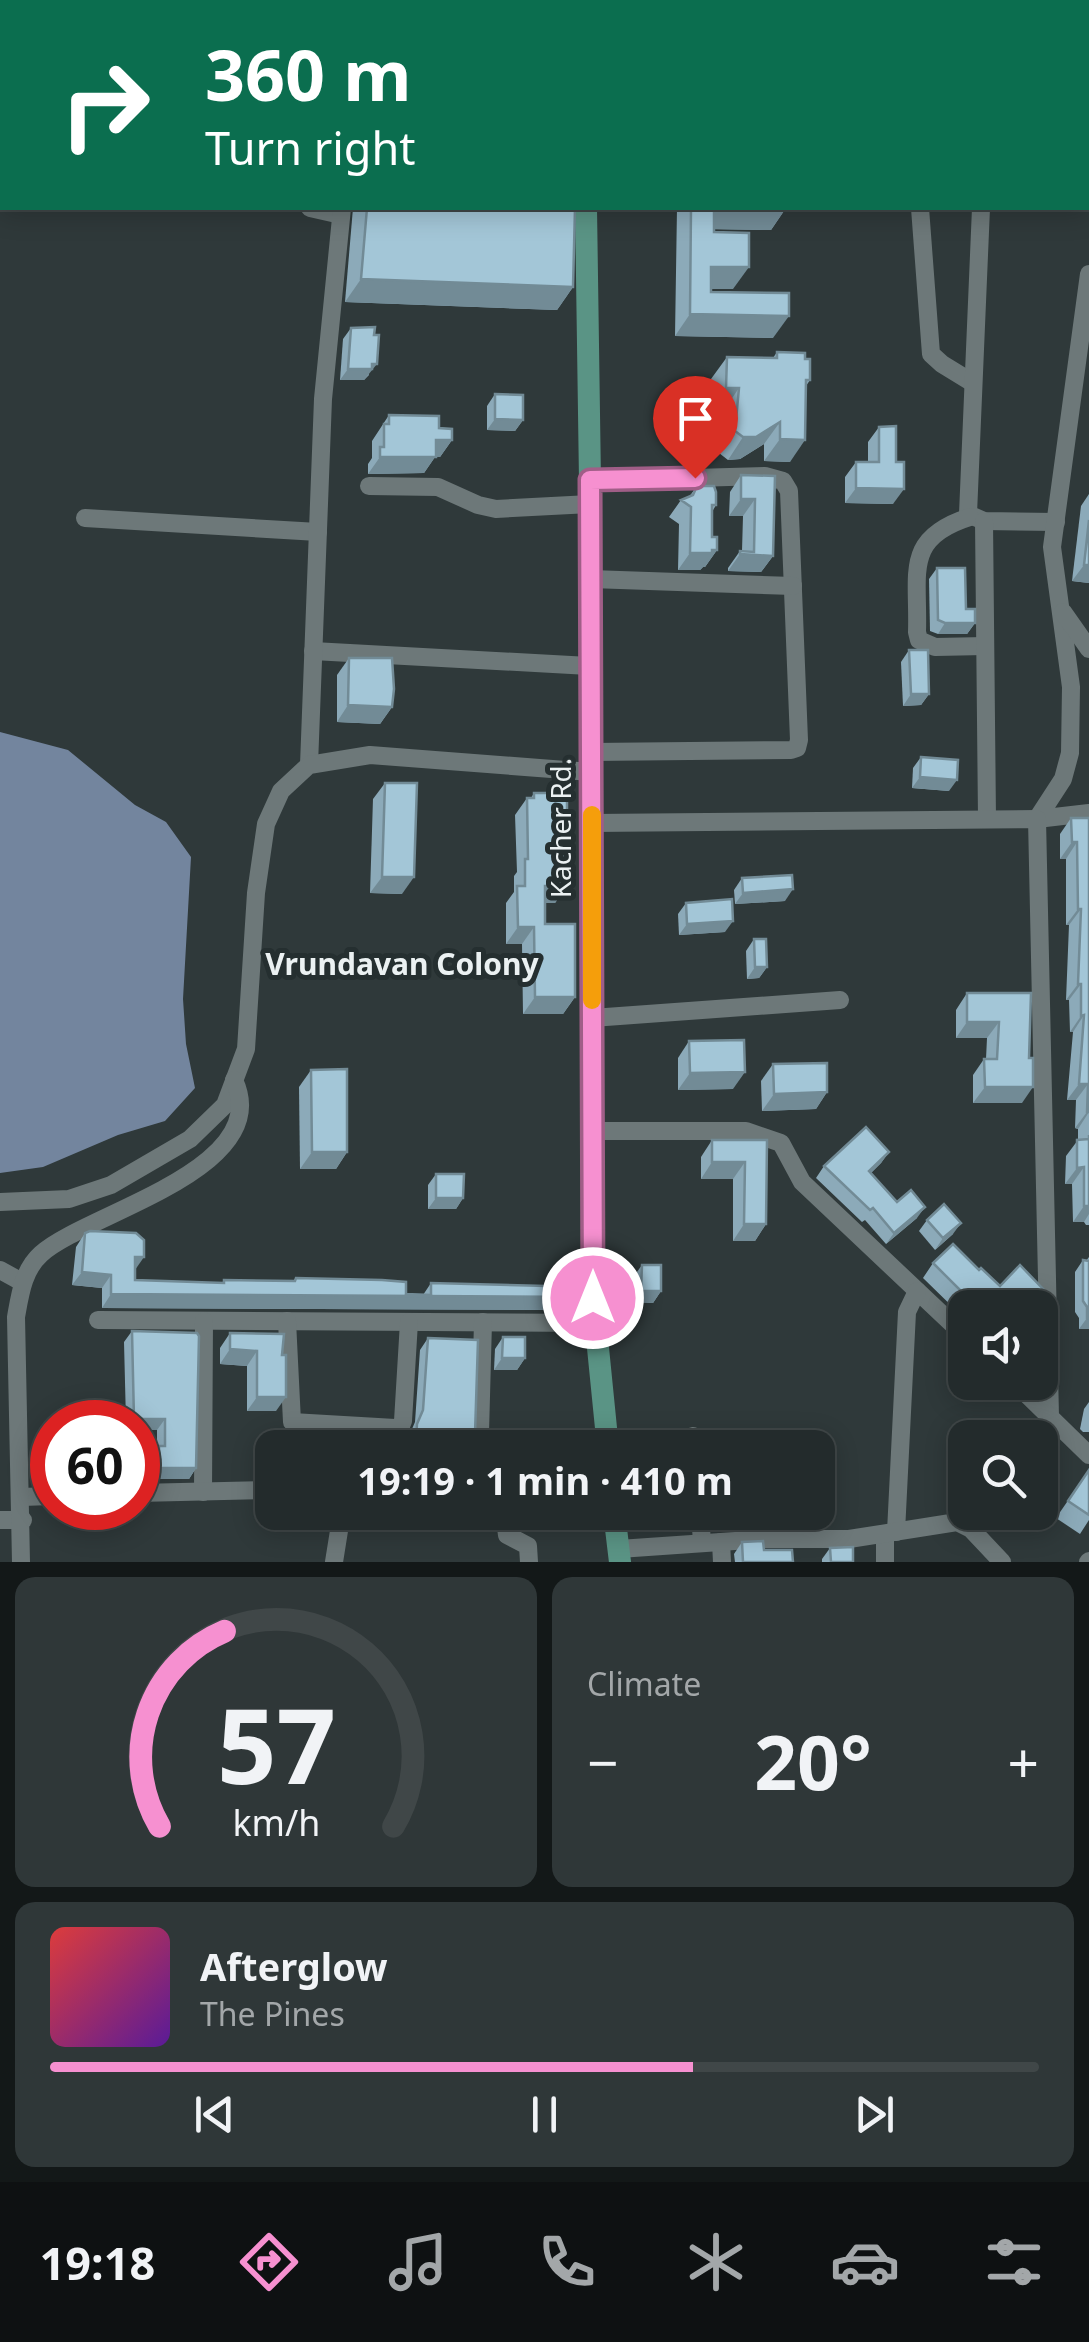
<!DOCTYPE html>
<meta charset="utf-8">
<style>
body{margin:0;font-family:"Noto Sans",sans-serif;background:#2f3738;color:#f1f3f6;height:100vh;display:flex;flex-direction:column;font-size:38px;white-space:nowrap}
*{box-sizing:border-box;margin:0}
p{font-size:32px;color:#a3a7a9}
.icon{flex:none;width:55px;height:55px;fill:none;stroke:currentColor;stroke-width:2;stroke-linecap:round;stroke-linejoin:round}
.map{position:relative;height:1562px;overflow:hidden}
.drawer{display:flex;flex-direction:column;gap:15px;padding:15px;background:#131818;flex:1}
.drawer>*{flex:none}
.banner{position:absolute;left:0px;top:0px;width:1090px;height:210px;box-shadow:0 5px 25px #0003,0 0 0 2px #404748;background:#0b6e4f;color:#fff;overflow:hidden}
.tools{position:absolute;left:948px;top:1290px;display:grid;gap:20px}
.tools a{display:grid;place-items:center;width:110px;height:110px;border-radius:20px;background:#232b2c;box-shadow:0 5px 25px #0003,0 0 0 2px #404748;font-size:50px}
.speed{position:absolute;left:30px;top:1400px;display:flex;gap:20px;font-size:50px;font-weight:700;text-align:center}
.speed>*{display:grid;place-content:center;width:130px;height:130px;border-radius:50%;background:#232b2c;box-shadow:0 5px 25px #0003,0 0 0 2px #404748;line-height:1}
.speed .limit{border:15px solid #d22;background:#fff;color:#111}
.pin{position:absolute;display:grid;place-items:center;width:85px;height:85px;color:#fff;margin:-102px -42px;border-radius:50% 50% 50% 0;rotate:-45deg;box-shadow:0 0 10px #0007}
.pin .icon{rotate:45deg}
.me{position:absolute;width:110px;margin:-55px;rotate:0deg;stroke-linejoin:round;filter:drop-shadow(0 0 8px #0008)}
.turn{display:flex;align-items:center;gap:35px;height:210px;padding:0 40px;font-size:45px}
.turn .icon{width:130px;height:130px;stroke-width:2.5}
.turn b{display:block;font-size:70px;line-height:85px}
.big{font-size:75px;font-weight:700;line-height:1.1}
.drawer .card{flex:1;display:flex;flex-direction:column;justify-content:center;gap:15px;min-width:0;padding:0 35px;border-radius:20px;background:#2f3738}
.drawer .dial{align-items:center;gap:0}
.dial svg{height:260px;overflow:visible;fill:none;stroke:#404748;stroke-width:7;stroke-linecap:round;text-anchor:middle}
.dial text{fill:#f1f3f6;stroke:none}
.song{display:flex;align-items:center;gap:30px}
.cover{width:120px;height:120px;border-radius:15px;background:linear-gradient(135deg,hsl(0 70% 55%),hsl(270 70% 35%))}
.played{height:10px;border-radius:5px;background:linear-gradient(90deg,#f690d0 65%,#404748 65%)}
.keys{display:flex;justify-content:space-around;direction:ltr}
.heat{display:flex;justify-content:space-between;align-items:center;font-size:55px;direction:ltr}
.drawer .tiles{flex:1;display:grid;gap:15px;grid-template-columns:1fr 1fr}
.card:last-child{grid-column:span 2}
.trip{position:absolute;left:255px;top:1430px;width:580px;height:100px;border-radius:20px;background:#232b2c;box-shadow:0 5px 25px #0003,0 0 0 2px #404748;font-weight:700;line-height:100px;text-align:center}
.tabs{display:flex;height:160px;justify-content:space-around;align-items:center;background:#0e1112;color:#a3a7a9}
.tabs .icon{width:70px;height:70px}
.tabs .active{color:#f690d0}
.tabs b{font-size:45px;color:#f1f3f6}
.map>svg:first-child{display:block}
</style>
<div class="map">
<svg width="1089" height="1562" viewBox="0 0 1089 1562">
<rect width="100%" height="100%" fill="#2f393a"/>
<!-- water -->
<path fill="#73859e" d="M0,732L68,750L135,805L166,822L191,857L183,999L186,1044L195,1088L165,1121L118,1135L43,1167L0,1173Z"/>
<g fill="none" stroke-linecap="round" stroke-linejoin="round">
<!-- minor -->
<g stroke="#6d7879" stroke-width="18">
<path d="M221,2V0"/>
<path d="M362,2V0"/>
<path d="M873,2L877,0"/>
<path d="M1057,2L1058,0"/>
<path d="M1088,153H1089"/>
<path d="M310,208L341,215"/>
<path d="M920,208L931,354L942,364L973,383"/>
<path d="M981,208L968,514L984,521L1056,522"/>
<path d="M1089,274L1052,547L1071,687L1070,753L1063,779L1037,819L1089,813"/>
<path d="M590,481L765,476L783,481L789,491L799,740L797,748L791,750L591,752"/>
<path d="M369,486L438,487L478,505L496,509L590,504"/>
<path d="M970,517C903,538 919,573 917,632L919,640L935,647L985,646"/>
<path d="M85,518L318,532"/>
<path d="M984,521L987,819"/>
<path d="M591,579L793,586"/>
<path d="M1063,612L1089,649"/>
<path d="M313,651L589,666"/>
<path d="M309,765L323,399L342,208"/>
<path d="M592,823L1037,819L1050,1417"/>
<path d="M592,1018L840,1000"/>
<path d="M593,1131H746L781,1143L802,1182L965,1336"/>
<path d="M0,1202L69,1199L111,1185L190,1139L225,1105L246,1049L256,893L266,824L281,791L309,765L370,755L591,772"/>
<path d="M0,1270L22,1282"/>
<path d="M98,1320L596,1323"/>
<path d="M287,1321L292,1422L395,1428L401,1426L403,1421L409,1322"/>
<path d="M1014,1382L1089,1455"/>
<path d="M480,1433L483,1322"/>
<path d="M693,1436L694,1448"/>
<path d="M203,1492L204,1321"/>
<path d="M138,1493L272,1490"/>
<path d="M21,1497L52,1496"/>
<path d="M504,1512L507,1535L528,1546L529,1562"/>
<path d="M700,1512L702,1543"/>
<path d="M0,1520H23"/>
<path d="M896,1532L907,1312L917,1291"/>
<path d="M885,1534V1562"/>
<path d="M721,1542L722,1562"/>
<path d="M619,1549L765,1539H849L957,1522L971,1529L1002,1562"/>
<path d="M21,1562L16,1317C20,1295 23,1270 41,1254C86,1213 276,1170 234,1080"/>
<path d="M334,1562L342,1512"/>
<path d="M1088,1562L1089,1561"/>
</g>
<!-- major -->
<g stroke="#5a9485" stroke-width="22">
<path d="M586,2V0"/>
<path d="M586,208L590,481L593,1298L608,1448"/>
<path d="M614,1512L620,1562"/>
</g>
</g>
<!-- wall -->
<g fill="#8caab9">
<path d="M353,208H575L573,287L557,310L345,302Z"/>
<path d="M677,208H786L771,230L714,229L733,289H711V292L773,338L675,336Z"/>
<path d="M351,328L369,375L364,380H340L343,339Z"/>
<path d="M777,352L805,359L810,380L806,386L790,462L764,461V444L740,459L728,460L719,453L724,410H710L711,379L727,357L773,358Z"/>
<path d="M495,394L523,420L515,431L487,430V406Z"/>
<path d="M389,415L439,428L452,440L440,457H435L424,473L368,474V464L372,458V441Z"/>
<path d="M879,427L896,462L893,504L845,503V477L856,462H868V442Z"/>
<path d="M741,475L775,476L773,556L761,572L728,571V568L740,551H742L743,516H729L730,492Z"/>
<path d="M697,486L716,505L712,512V537L717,550L705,567H703L700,570H678L679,524L669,517L681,500L689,497Z"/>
<path d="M1089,494V583L1072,581L1081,506Z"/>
<path d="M937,568L975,623L967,634H938L930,631L929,579Z"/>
<path d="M909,650L929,694L921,705L903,706L901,662Z"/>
<path d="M349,658L392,707L380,724L337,722V675Z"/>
<path d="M921,757L949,791L912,788L913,768Z"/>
<path d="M385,783L402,894L370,893L373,799Z"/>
<path d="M534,793L567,886L555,903H545V924L575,997L563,1014H523L522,944H506V903L514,892V876L517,872L515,815L527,798H531Z"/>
<path d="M1071,818H1089V1225H1086L1084,1222H1073L1072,1184H1065L1066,1156L1078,1140V1129L1075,1128L1076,1100H1067L1073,1032H1070L1069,1000H1066L1069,925H1066V859H1060V834Z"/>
<path d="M742,878L785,901L735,904L734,890Z"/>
<path d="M686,903L725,932L679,935L678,914Z"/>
<path d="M754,939L767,967L759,978L747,979L746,951Z"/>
<path d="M967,993H1031L1022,1103H973V1075L984,1059H986L987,1038H956V1010Z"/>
<path d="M689,1041L733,1089L678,1090V1058Z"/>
<path d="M773,1064L827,1092L816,1109L762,1111L761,1081Z"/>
<path d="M311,1070L347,1152L336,1169H300L299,1087Z"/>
<path d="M712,1140H767L766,1224L755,1241H733V1179H701V1157Z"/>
<path d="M889,1152L881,1163L871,1173L897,1202L917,1218L886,1244L865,1220L862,1222L816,1178L824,1166Z"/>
<path d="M436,1174L463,1198L456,1209H428V1185Z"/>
<path d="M927,1220L953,1234L935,1250L919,1231Z"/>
<path d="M85,1233L135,1270V1280L222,1283L224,1280L293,1281L296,1278L406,1294L423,1295L431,1283L576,1310L102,1308V1288L72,1285L76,1247Z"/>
<path d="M1089,1257V1329H1079V1318L1075,1312V1272L1083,1260L1086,1261Z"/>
<path d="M933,1263L979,1270L1033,1308H965V1319L923,1278Z"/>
<path d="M642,1265L661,1291L653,1303L633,1302L634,1276Z"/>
<path d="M132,1331L196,1468L189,1479H151L152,1457L157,1449V1430H138V1422H126L124,1342Z"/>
<path d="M230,1333L282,1355L276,1411H247V1366L220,1364V1348Z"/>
<path d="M503,1337L525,1358L517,1370H494L495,1349Z"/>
<path d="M428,1338L467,1445L407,1448L409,1445V1436L415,1422L420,1350Z"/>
<path d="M1089,1402V1432H1083L1080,1429L1084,1409Z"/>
<path d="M308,1430L328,1448H301L300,1441Z"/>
<path d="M1089,1470V1520L1080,1534L1056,1518Z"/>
<path d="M742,1542L764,1550L793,1562H735L734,1554Z"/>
<path d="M830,1548L853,1562H822V1559Z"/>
</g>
<!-- shaded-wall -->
<g fill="#728b96">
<path d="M713,208H786L771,230L698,229Z"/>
<path d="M711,267H749L733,289H695Z"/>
<path d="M361,279L573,287L557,310L345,302Z"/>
<path d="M690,314L789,316L773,338L675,336Z"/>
<path d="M372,364H377L364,380H340L348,369Z"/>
<path d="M726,388H739L724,410H710Z"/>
<path d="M495,419L523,420L515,431L487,430Z"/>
<path d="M780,422L764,444L740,459L728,460L743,437Z"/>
<path d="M780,439L805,440L790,462L764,461Z"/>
<path d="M436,440H452L440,457H435L424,473L368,474L380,457Z"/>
<path d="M856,488L904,489L893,504L845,503Z"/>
<path d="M741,499H755L743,516H729Z"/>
<path d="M717,550L705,567H703L700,570H678L690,553Z"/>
<path d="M740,554L773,556L761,572L728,571Z"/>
<path d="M1084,565H1089V583L1072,581Z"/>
<path d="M945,623H975L967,634H938Z"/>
<path d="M911,694H929L921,705L903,706Z"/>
<path d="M348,705L392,707L380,724L337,722Z"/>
<path d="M920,777L957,780L949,791L912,788Z"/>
<path d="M1072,842H1077L1066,859H1060Z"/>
<path d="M382,877H414L402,894L370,893Z"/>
<path d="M545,886H567L555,903H533Z"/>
<path d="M793,889L785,901L735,904L743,893Z"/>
<path d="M1078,909H1081L1069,925H1066Z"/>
<path d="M733,921L725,932L679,935L687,924Z"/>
<path d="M518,927H534L522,944H506Z"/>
<path d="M755,967H767L759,978L747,979Z"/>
<path d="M1078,984H1081L1069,1000H1066Z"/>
<path d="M535,997H575L563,1014H523Z"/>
<path d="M1084,1015L1073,1032H1070L1081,1016Z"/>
<path d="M967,1022H999L987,1038H956Z"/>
<path d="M745,1072L733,1089L678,1090L690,1073Z"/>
<path d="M1079,1084H1088L1076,1100H1067Z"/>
<path d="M985,1087H1033L1022,1103H973Z"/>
<path d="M827,1092L816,1109L762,1111L774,1094Z"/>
<path d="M1087,1112H1089L1078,1129L1075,1128Z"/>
<path d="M312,1152H347L336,1169H300Z"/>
<path d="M889,1152L881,1163L861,1182L869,1171Z"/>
<path d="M712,1162H745L733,1179H701Z"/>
<path d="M1084,1167L1072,1184H1065L1077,1168Z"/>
<path d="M436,1198H463L456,1209H428Z"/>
<path d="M1084,1206H1089V1214L1084,1222H1073Z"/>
<path d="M925,1207L917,1218L886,1244L894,1233Z"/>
<path d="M961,1223L953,1234L935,1250L943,1238Z"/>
<path d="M744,1224H766L755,1241H733Z"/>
<path d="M135,1257H144L135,1270Z"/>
<path d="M82,1272L111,1275L102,1288L72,1285Z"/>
<path d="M641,1291H661L653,1303L633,1302Z"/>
<path d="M111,1294L585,1297L576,1310L102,1308Z"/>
<path d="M1087,1318H1089V1329H1079Z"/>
<path d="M230,1349L257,1351L247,1366L220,1364Z"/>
<path d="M502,1358H525L517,1370H494Z"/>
<path d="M257,1397H286L276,1411H247Z"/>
<path d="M134,1419H165L157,1430H138V1422H132Z"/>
<path d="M439,1434H475L467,1445H431Z"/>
<path d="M159,1468H196L189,1479H151Z"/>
</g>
<!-- building -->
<g fill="#a3c6d7" stroke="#728b96" stroke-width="2.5">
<rect x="383" y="0" width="197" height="2"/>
<rect x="894" y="0" width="48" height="2"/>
<path d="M367,208H575L573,287L361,279Z"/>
<path d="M691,208H714V232L749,233V267H711V292L789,293V316L690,314Z"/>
<path d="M375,327L374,335H379L377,364H372V369H348L351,328Z"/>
<path d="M777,352L805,353V359H810V380H806L805,440L780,439V422L756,437H743L735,431L739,388H726L727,357L777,358Z"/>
<path d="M495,394L523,395V420L495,419Z"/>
<path d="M389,415L439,416V428L452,429V440H436V457H380V447H384V424H389Z"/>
<path d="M896,426V462H904V489L856,488V462H879V427Z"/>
<path d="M741,475L775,476L773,556L740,554V551L754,552L755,499H741Z"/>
<path d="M697,486H714L716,492V505H712V537H717V550H712V553H690L691,507L681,500L693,495Z"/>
<path d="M1089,520V565H1084Z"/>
<path d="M937,568H965L966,609H975V623H945L938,620Z"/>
<path d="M909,650H928L929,694H911Z"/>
<path d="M349,658H392L394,689L392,707L348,705Z"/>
<path d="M921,757L958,760L957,780L920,777Z"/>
<path d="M385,783H417L414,877H382Z"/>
<path d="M534,793H567V886H545V924H575V997H535L534,927H518L517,886H525V859H528L527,798H534Z"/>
<path d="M1071,818H1089V1112H1087L1088,1084H1079L1084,1015L1081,1016V984H1078L1081,909H1078L1077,842H1072Z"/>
<path d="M792,875L793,889L743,893L742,878Z"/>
<path d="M732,899L733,921L687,924L686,903Z"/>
<path d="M754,939H766L767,967H755Z"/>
<path d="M967,993H1031L1029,1058H1033V1087H985L984,1059H997L999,1022H967Z"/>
<path d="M744,1040L745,1072L690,1073L689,1041Z"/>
<path d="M827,1063V1092L774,1094L773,1064Z"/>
<path d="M347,1069V1152H312L311,1070Z"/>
<path d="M866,1127L889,1152L869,1171L897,1202L911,1190L925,1207L894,1233L873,1208L870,1210L824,1166Z"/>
<path d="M1089,1135V1206H1084V1167L1077,1168V1140L1089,1139Z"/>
<path d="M712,1140H767L766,1224H744L745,1162H712Z"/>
<path d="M436,1174H464L463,1198H436Z"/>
<path d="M944,1204L961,1223L943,1238L927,1220Z"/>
<path d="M90,1231L136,1233L144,1240V1257H135V1280L224,1283V1280L295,1281L296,1278L382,1280L406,1282V1294L431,1295V1283L585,1287V1297L111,1294V1275L82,1272L85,1233Z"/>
<path d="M953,1244L979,1270L981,1268L1000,1286L1020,1265L1045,1291L1030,1308H978L933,1263Z"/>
<path d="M1083,1260L1089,1261V1318H1087V1307L1083,1301Z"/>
<path d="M642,1265H661V1291H641Z"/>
<path d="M132,1331L197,1333L199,1336L196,1468H159V1446H165V1419H134Z"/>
<path d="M230,1333L284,1334L282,1355H286V1397H257V1351L230,1349Z"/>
<path d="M503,1337H525V1358H502Z"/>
<path d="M428,1338L478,1340L475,1434H439V1448H413V1438H416L417,1424L423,1410Z"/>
<path d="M308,1430H327L328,1448H310Z"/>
<path d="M1089,1470V1515L1068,1501Z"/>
<path d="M763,1541L764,1550H792L793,1562H743L742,1542Z"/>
<path d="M853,1547V1562H831L830,1548Z"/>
</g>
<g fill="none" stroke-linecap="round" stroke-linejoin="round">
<defs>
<path id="route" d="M593,1298L590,480L695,478"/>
</defs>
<!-- route casing -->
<use href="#route" stroke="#a05e87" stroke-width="25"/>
<!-- route -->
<use href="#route" stroke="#f690d0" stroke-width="18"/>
<!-- slow -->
<path stroke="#f59e0b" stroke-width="18" d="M592,815V1000"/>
</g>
<g text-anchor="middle" stroke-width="10" stroke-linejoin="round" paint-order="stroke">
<!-- street labels -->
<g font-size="28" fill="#ebf1f2" stroke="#252f30">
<text transform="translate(561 828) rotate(-90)" y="10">Kacher Rd.</text>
</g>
<!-- neighbourhood labels -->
<g font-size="30" font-weight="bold" fill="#ebf1f2" stroke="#252f30">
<text x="402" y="975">Vrundavan Colony</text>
</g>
</g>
</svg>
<div class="tools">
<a><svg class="icon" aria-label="sound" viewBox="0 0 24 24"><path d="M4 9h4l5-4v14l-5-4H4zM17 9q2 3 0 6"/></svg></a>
<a><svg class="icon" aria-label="search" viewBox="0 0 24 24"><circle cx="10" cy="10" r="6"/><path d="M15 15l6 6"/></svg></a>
</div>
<div class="speed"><div class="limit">60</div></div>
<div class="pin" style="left:695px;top:478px;background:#d93025"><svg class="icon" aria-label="arrive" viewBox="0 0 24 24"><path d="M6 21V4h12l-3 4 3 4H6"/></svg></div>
<svg class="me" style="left:593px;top:1298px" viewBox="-20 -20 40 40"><circle r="17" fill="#f690d0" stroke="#fff" stroke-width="3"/><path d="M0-11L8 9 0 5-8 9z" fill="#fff"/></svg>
<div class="trip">19:19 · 1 min · 410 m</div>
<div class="banner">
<div class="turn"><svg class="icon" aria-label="right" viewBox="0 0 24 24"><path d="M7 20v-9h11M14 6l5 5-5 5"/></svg><div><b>360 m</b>Turn right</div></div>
</div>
</div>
<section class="drawer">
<div class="tiles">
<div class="card dial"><svg viewBox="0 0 100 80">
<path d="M14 69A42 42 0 1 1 86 69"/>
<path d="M14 69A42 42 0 0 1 34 9" stroke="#f690d0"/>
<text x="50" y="56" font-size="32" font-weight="700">57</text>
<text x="50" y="72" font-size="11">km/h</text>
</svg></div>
<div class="card"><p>Climate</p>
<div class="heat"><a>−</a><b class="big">20°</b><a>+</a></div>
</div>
<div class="card">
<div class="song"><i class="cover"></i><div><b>Afterglow</b><p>The Pines</p></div></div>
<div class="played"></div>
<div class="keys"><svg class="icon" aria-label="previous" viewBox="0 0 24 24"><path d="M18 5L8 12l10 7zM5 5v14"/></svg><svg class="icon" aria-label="pause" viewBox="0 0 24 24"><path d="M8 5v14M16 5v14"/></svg><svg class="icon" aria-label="next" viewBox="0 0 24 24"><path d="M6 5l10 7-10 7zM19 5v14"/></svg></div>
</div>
</div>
</section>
<nav class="tabs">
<b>19:18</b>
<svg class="icon active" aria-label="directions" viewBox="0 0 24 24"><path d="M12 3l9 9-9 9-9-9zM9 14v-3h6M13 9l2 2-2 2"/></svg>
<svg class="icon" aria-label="music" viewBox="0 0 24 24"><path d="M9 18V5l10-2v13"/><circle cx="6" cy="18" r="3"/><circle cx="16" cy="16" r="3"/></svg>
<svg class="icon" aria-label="phone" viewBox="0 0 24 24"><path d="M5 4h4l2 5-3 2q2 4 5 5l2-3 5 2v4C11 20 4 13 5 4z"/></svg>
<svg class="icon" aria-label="climate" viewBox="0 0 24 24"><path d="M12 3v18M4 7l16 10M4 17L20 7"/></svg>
<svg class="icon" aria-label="car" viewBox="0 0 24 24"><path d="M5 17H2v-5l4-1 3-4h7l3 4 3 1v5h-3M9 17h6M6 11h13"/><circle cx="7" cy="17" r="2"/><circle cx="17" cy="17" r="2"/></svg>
<svg class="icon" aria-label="filters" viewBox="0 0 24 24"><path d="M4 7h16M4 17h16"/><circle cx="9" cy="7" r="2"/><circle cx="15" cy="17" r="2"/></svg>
</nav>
